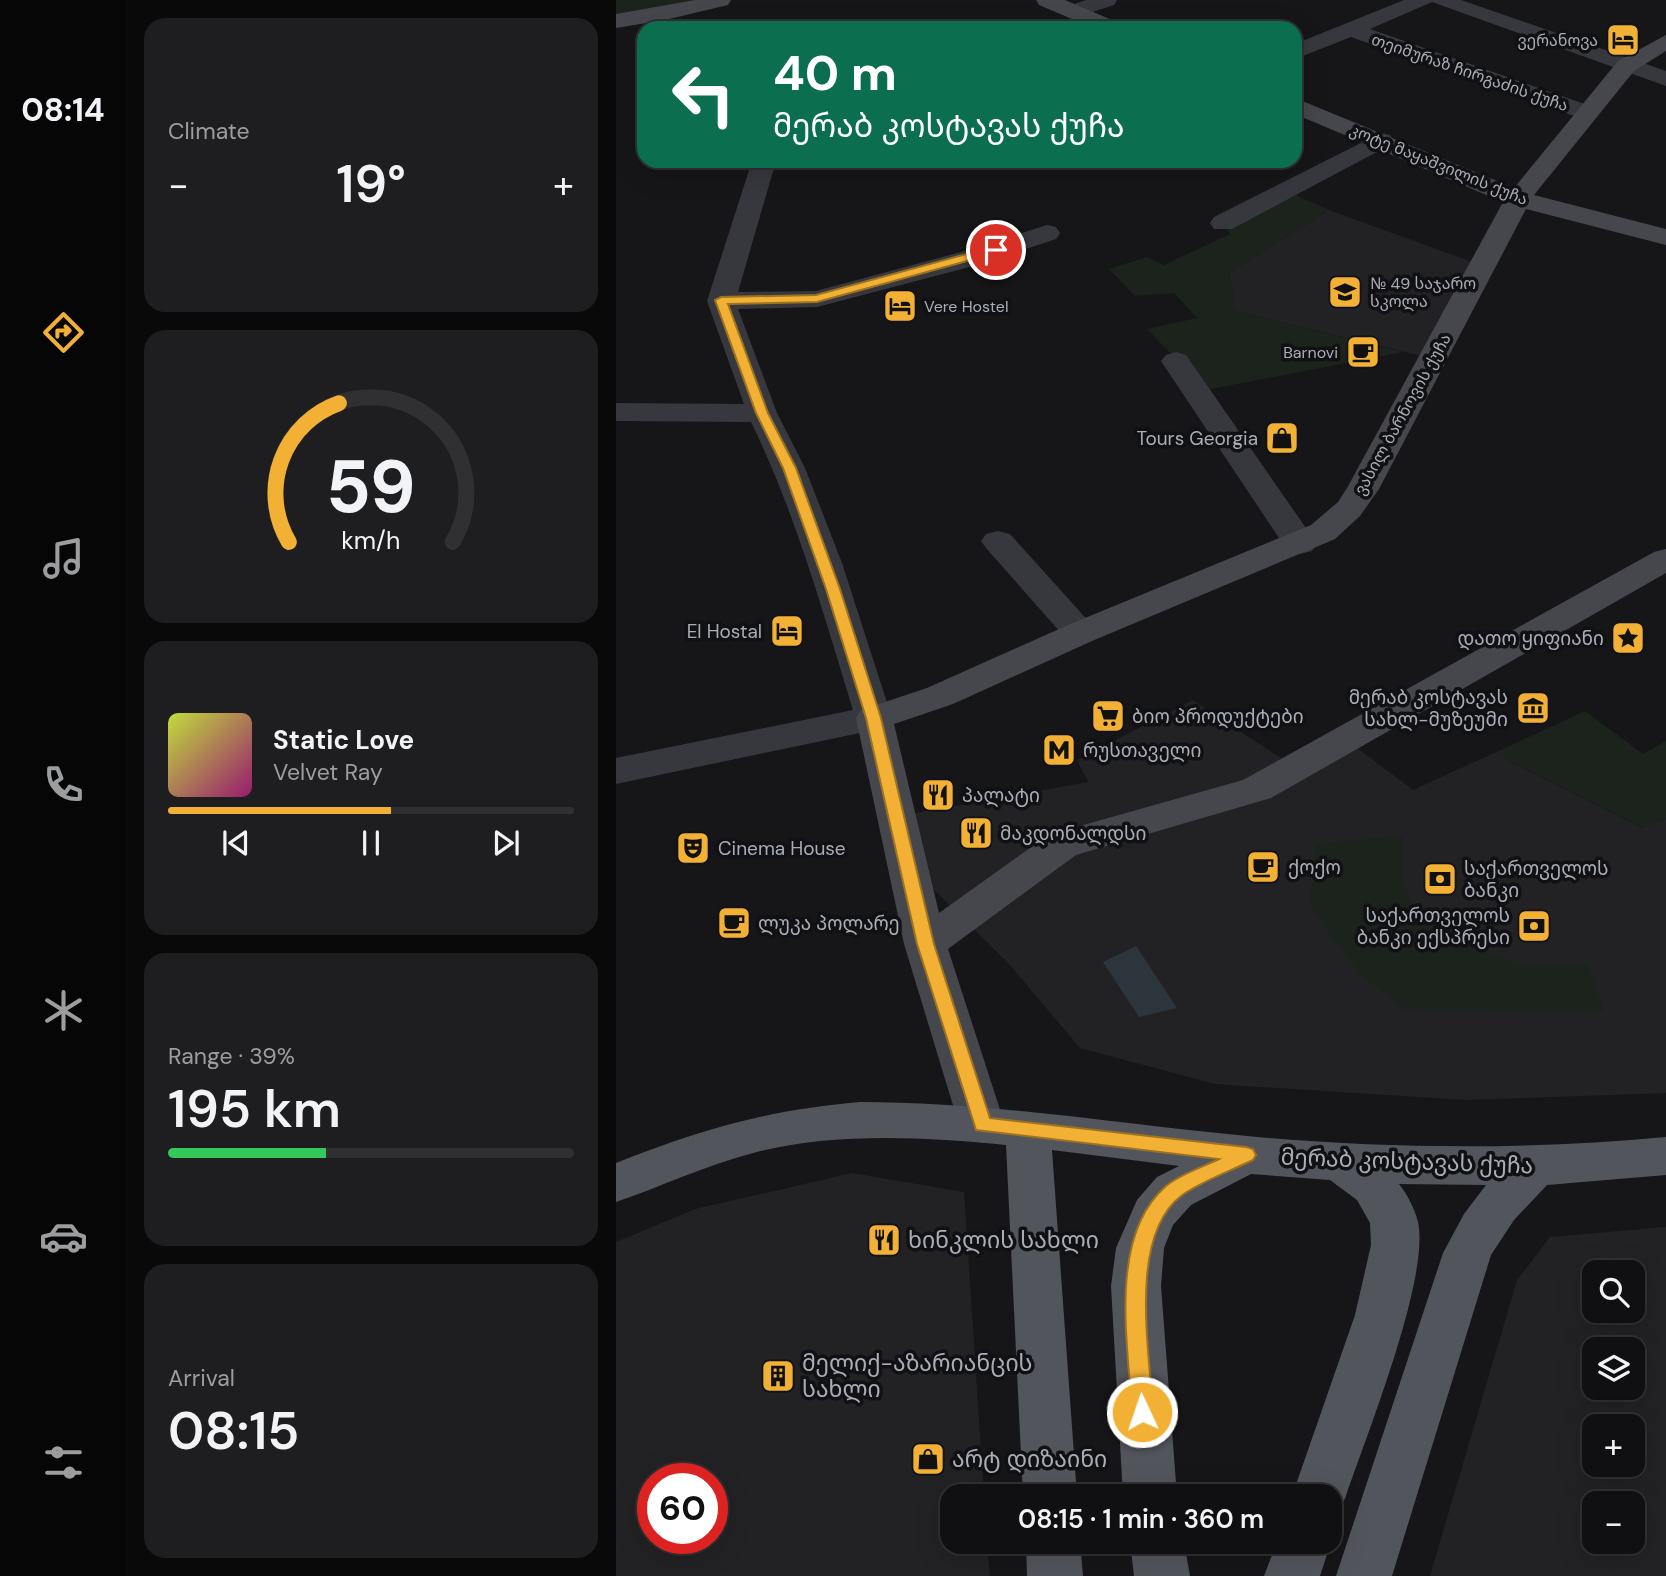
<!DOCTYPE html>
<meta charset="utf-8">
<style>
body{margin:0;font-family:"DM Sans","Noto Sans Georgian",sans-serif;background:#1e1e20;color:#f1f3f6;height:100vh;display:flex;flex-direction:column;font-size:26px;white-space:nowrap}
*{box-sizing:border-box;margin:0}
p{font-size:23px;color:#9c9d9f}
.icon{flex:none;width:38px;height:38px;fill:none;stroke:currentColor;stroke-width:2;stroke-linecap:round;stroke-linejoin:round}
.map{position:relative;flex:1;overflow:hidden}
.details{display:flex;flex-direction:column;gap:18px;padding:18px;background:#09090a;width:490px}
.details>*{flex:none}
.top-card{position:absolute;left:21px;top:21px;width:665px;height:147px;border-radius:21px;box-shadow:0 7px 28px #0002,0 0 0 2px #303032;background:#0b6e4f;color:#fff;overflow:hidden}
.controls{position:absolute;left:966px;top:1260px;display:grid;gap:14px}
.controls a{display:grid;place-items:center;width:63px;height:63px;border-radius:14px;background:#101012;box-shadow:0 7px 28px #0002,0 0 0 2px #303032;font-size:35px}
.speed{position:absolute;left:21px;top:1463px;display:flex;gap:14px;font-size:35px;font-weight:700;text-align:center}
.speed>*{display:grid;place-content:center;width:91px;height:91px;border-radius:50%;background:#101012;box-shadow:0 7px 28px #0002,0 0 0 2px #303032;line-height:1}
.speed .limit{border:10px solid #d22;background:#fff;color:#111}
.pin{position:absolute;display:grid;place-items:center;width:60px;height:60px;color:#fff;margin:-30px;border:4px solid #fff;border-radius:50%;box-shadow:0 2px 7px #0007}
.me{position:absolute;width:77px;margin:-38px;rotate:357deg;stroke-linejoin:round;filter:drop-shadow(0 0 5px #0008)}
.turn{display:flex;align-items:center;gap:24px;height:147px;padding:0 21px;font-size:32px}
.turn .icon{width:91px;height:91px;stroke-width:2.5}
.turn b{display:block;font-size:49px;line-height:60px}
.big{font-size:52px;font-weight:600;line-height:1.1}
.details .tile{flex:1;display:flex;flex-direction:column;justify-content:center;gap:10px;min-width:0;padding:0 24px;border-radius:21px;background:#1e1e20}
.details .dial{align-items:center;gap:0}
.dial svg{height:182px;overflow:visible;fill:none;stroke:#303032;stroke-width:7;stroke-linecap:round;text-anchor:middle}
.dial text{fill:#f1f3f6;stroke:none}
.song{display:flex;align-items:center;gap:21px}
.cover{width:84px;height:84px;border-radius:10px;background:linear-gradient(135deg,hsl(70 70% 55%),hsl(320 70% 35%))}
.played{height:7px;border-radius:4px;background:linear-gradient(90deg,#f2b134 55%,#303032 55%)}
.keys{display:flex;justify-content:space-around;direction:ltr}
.heat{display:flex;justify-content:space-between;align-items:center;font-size:38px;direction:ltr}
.charge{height:10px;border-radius:5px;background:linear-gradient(90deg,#34c759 39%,#303032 0)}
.trip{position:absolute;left:324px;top:1484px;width:402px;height:70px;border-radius:21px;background:#101012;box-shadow:0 7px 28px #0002,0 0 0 2px #303032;font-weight:600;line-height:70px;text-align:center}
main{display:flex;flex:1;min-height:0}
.dock{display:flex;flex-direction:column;width:126px;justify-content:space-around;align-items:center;background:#060607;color:#9c9d9f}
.dock .icon{width:49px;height:49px}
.dock .selected{color:#f2b134}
.dock b{font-size:32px;color:#f1f3f6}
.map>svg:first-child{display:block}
</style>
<main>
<nav class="dock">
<b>08:14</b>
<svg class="icon selected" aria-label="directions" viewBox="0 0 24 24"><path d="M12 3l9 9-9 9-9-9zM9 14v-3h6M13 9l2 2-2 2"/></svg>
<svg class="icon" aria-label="music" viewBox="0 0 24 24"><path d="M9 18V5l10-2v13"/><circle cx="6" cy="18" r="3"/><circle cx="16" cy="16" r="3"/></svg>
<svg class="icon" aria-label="phone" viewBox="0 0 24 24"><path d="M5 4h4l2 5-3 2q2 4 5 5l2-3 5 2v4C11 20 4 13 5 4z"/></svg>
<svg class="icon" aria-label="climate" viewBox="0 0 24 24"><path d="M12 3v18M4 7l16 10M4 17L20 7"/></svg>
<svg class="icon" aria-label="car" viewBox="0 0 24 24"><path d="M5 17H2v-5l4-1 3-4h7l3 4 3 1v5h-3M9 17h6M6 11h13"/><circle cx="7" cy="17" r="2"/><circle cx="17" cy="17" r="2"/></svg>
<svg class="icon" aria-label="filters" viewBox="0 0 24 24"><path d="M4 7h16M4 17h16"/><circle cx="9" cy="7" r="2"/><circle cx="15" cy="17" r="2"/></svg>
</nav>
<section class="details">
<div class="tile"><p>Climate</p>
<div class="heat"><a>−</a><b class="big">19°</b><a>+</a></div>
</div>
<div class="tile dial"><svg viewBox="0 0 100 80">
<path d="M14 69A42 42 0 1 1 86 69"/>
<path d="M14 69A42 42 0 0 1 36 8" stroke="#f2b134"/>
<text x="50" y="56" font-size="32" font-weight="700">59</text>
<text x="50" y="72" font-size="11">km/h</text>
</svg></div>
<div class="tile">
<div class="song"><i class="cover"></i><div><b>Static Love</b><p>Velvet Ray</p></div></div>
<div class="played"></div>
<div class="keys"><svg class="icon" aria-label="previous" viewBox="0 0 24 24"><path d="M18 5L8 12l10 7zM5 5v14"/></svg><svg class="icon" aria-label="pause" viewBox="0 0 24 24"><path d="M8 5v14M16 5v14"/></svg><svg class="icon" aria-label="next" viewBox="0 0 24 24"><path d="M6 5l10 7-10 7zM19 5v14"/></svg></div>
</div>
<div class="tile"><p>Range · 39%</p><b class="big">195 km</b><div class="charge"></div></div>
<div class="tile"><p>Arrival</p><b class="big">08:15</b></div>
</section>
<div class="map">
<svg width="1050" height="1576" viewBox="0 0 1050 1576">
<rect width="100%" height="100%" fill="#161618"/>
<!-- built -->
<g fill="#222225" fill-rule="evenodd">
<path d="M713,210L859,263L806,356L619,311L613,273Z"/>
<path d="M577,700L677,766L728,738L797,790L878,753L1026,828L1050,818V1093L850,1100L599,1084L464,1048L393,964L315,887L289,815L472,782L461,760Z"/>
<path d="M236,1173L348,1192L368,1496H336V1542H371L374,1576H0V1242L79,1209ZM37,1479H96V1538H37Z"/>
<path d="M1050,1227V1576H814L901,1280L934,1237ZM1017,1272V1311H978V1272ZM1017,1349V1388H978V1349ZM1017,1426V1465H978V1426ZM1017,1503V1542H978V1503Z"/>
</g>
<!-- green -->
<g fill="#1c231d">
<path d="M0,0H81L0,14Z"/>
<path d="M675,193L713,210L613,273L619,311L787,352L590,390L531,329L581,318L558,293L519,296L493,269L531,257L548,265L614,234L609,226Z"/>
<path d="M969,711L1027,754L1050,741V818L1027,828L878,753Z"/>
<path d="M787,836C775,903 815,938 875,955C887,959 900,964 912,965C931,967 952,965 971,965L988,1011L789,1010L749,978L717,940L694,904L700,844Z"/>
</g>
<!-- water -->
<path fill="#2c353c" d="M520,946L561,1008L523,1017L487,962Z"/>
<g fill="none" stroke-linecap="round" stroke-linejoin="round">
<!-- street -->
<g fill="#37383d" fill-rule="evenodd">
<path d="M470,0H501L498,5L458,18L447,12L450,7Z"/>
<path d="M788,0H845L1050,71V86L816,2L754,29L980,108L984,113L980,118H964L735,37L679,59V44Z"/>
<path d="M765,133L774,135L777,140L774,145L616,229H598L594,223L598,217Z"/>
<path d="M136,161H160L122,292L200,291L345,252L431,225L440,227L444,233L440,239L365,264L201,307L122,309L161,413L189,468L226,563L276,718L271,726L258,730L0,784V758L237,710C207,613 180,514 135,422L0,421V403L128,404L91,301Z"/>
<path d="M560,352L570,355L701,544L696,551L684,554L672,551L667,544L545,361L550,355Z"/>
<path d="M382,531L394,534L476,625L482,633L476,641L464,644L452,641L370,548L365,541L370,534Z"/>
</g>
<!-- secondary -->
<g fill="#45474d" fill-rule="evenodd">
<path d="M79,0H115L112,5L49,20L0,28V14Z"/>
<path d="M420,0H449L503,23L506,28H477L423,5Z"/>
<path d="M1050,35V51L1018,71L918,195L1050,229V245L910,209L763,489L744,516L719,539L476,641L337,704L278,724L323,913L432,835L627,780L1038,552L1050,549V573L655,798L460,855L332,949L389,1125L382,1138L366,1143L350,1138L343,1125L288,944L240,718L245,710L311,688L452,625L695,525L722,502L731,488L887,202L679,114V98L898,188L1002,61Z"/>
</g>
<!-- primary -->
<g fill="#53555c" fill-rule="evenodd">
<path d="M244,1102C374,1102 501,1124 631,1136C771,1149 910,1150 1050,1137V1175L931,1185L898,1220L875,1255L776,1576H720L827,1253L848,1214L870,1185L783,1184C791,1194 799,1209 802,1222C814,1278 750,1437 730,1496L722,1514L714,1517V1496H676L739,1315L755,1245L754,1223L741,1200L714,1180L635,1174L575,1205L557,1225L548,1248L545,1286L561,1496H507L495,1286L500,1248L521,1200L541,1177L563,1166L436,1150L461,1496H407L390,1145C308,1137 221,1132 141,1152C92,1164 47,1186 0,1202V1163C86,1129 151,1110 244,1102Z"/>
<path d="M714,1539L715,1542L704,1576H648L661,1542H714Z"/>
<path d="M410,1542H464L467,1576H411Z"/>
<path d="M514,1542H568L574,1576H518Z"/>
</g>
</g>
<!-- route -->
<path fill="#f2b134" stroke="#9d7322" stroke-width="2" d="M380,246L386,250L384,252L201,302L112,304L152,413L180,468L224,589L265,718L318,944L374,1118L630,1147L637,1149L640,1155L637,1160C615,1171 585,1181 565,1196C512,1237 534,1352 537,1412L534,1419L526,1421L519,1419L516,1412C512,1343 492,1236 550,1186C564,1174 587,1167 603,1159L360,1130L301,944L250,718L210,589L167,468L140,413L99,300L105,297L200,295Z"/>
<!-- icons -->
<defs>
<symbol id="hotel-square" viewBox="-11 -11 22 22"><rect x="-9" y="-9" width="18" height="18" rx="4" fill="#f2b134" stroke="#111113"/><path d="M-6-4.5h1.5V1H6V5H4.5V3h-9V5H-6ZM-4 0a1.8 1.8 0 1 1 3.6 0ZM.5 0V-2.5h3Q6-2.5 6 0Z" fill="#111"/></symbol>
<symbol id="school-square" viewBox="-11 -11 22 22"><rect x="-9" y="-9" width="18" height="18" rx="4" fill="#f2b134" stroke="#111113"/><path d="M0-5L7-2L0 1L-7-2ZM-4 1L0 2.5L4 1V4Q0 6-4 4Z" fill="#111"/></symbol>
<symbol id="cafe-square" viewBox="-11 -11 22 22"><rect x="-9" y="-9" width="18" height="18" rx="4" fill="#f2b134" stroke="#111113"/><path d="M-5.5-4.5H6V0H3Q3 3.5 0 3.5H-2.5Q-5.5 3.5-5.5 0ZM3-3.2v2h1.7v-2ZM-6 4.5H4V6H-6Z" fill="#111"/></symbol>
<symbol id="shop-square" viewBox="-11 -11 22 22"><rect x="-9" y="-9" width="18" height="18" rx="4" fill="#f2b134" stroke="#111113"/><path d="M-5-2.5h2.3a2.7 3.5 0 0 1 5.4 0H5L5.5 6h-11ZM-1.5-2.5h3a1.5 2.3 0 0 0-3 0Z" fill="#111"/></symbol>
<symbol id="sight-square" viewBox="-11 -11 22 22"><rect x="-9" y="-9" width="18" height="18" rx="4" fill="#f2b134" stroke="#111113"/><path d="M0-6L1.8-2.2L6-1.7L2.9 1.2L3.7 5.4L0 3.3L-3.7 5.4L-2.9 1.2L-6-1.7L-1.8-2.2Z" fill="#111"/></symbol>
<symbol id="museum-square" viewBox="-11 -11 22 22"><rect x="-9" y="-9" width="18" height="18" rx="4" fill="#f2b134" stroke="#111113"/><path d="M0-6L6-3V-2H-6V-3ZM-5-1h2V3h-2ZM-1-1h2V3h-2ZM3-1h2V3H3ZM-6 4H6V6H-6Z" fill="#111"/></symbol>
<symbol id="supermarket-square" viewBox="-11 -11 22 22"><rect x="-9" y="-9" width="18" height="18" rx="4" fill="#f2b134" stroke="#111113"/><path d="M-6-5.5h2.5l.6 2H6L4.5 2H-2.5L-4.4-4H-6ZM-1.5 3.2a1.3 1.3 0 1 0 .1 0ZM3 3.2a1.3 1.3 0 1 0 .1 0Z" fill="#111"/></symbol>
<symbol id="metro-square" viewBox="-11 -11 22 22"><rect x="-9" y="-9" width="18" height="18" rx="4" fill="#f2b134" stroke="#111113"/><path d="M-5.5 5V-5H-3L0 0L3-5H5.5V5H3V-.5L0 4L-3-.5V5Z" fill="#111"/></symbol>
<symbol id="restaurant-square" viewBox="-11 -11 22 22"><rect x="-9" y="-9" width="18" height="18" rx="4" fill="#f2b134" stroke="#111113"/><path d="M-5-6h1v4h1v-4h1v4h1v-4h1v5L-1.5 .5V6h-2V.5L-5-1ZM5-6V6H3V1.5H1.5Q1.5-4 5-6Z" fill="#111"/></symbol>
<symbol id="theatre-square" viewBox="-11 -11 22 22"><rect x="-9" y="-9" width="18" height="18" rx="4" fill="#f2b134" stroke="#111113"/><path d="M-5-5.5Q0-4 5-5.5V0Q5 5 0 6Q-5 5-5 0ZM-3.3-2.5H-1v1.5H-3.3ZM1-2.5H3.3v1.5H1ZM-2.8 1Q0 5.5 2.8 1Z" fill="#111"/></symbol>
<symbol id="bank-square" viewBox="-11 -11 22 22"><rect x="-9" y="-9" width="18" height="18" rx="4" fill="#f2b134" stroke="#111113"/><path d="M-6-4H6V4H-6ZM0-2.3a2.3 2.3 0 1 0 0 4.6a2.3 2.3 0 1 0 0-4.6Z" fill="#111"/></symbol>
<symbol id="building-square" viewBox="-11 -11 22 22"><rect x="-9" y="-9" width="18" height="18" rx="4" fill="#f2b134" stroke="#111113"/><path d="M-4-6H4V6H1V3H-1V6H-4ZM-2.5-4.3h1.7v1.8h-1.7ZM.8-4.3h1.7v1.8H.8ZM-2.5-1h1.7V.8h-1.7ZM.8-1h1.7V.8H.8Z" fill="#111"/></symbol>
</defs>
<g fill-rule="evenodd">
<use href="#hotel-square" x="988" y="21" width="38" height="38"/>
<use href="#school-square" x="710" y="273" width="38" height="38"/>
<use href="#hotel-square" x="265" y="287" width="38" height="38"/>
<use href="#cafe-square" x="728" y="333" width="38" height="38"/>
<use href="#shop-square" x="647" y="419" width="38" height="38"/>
<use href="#hotel-square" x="152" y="612" width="38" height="38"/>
<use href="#sight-square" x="993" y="619" width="38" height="38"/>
<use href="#museum-square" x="898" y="689" width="38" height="38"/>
<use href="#supermarket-square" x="473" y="697" width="38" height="38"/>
<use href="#metro-square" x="424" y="731" width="38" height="38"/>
<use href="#restaurant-square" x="303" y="776" width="38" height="38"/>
<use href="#restaurant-square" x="341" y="814" width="38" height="38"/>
<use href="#theatre-square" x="58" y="829" width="38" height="38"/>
<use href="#cafe-square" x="628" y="848" width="38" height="38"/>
<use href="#bank-square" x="805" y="860" width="38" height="38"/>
<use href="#cafe-square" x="99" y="904" width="38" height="38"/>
<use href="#bank-square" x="899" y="907" width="38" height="38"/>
<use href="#restaurant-square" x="249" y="1221" width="38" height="38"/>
<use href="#building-square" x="143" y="1357" width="38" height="38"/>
<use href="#shop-square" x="293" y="1440" width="38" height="38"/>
</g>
<g text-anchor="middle" stroke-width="7" stroke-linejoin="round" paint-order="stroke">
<!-- far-poi labels -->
<g font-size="16" fill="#a8adb8" stroke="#111113" text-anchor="end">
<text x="982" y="46">ვერანოვა</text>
<text x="754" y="289" text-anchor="start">№ 49 საჯარო<tspan x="754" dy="18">სკოლა</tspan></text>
<text x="308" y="312" text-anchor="start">Vere Hostel</text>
<text x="722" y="358">Barnovi</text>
</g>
<!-- far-street labels -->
<g font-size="16" fill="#a8adb8" stroke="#111113">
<text transform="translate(854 72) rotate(19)" y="6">თეიმურაზ ჩირგაძის ქუჩა</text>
<text transform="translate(823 164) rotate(22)" y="6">კოტე მაყაშვილის ქუჩა</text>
<text transform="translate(786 414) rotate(-61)" y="6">ვასილ ბარნოვის ქუჩა</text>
</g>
<!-- poi labels -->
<g font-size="19" fill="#a8adb8" stroke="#111113" text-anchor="start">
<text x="642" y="445" text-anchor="end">Tours Georgia</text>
<text x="146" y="638" text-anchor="end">El Hostal</text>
<text x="988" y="645" text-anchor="end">დათო ყიფიანი</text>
<text x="892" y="704" text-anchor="end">მერაბ კოსტავას<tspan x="892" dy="22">სახლ-მუზეუმი</tspan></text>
<text x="516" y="723">ბიო პროდუქტები</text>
<text x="467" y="757">რუსთაველი</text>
<text x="346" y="802">პალატი</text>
<text x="384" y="840">მაკდონალდსი</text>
<text x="102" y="855">Cinema House</text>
<text x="672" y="874">ქოქო</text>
<text x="848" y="875">საქართველოს<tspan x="848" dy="22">ბანკი</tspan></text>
<text x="894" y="922" text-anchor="end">საქართველოს<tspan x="894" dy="22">ბანკი ექსპრესი</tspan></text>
<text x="142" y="930">ლუკა პოლარე</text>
</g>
<!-- near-street labels -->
<g font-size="23" fill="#a8adb8" stroke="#111113">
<text transform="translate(791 1161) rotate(2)" y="8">მერაბ კოსტავას ქუჩა</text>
</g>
<!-- near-poi labels -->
<g font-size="23" fill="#a8adb8" stroke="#111113" text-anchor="start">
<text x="292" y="1248">ხინკლის სახლი</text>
<text x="186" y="1371">მელიქ-აზარიანცის<tspan x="186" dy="26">სახლი</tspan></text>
<text x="336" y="1467">არტ დიზაინი</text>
</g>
</g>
</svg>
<div class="controls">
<a><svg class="icon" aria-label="search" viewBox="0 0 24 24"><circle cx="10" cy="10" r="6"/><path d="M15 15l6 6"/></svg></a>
<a><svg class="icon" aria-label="layers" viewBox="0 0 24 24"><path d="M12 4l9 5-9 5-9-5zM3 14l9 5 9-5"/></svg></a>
<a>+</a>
<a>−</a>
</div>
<div class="speed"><div class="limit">60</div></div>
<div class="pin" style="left:380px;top:250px;background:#d93025"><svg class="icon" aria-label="arrive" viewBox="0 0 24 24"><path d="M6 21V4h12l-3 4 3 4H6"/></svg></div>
<svg class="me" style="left:526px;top:1412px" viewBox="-20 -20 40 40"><circle r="17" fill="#f2b134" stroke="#fff" stroke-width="3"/><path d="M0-11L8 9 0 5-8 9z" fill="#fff"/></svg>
<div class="trip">08:15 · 1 min · 360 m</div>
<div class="top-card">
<div class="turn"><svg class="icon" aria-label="left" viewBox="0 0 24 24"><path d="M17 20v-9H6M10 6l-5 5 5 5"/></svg><div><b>40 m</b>მერაბ კოსტავას ქუჩა</div></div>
</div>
</div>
</main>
